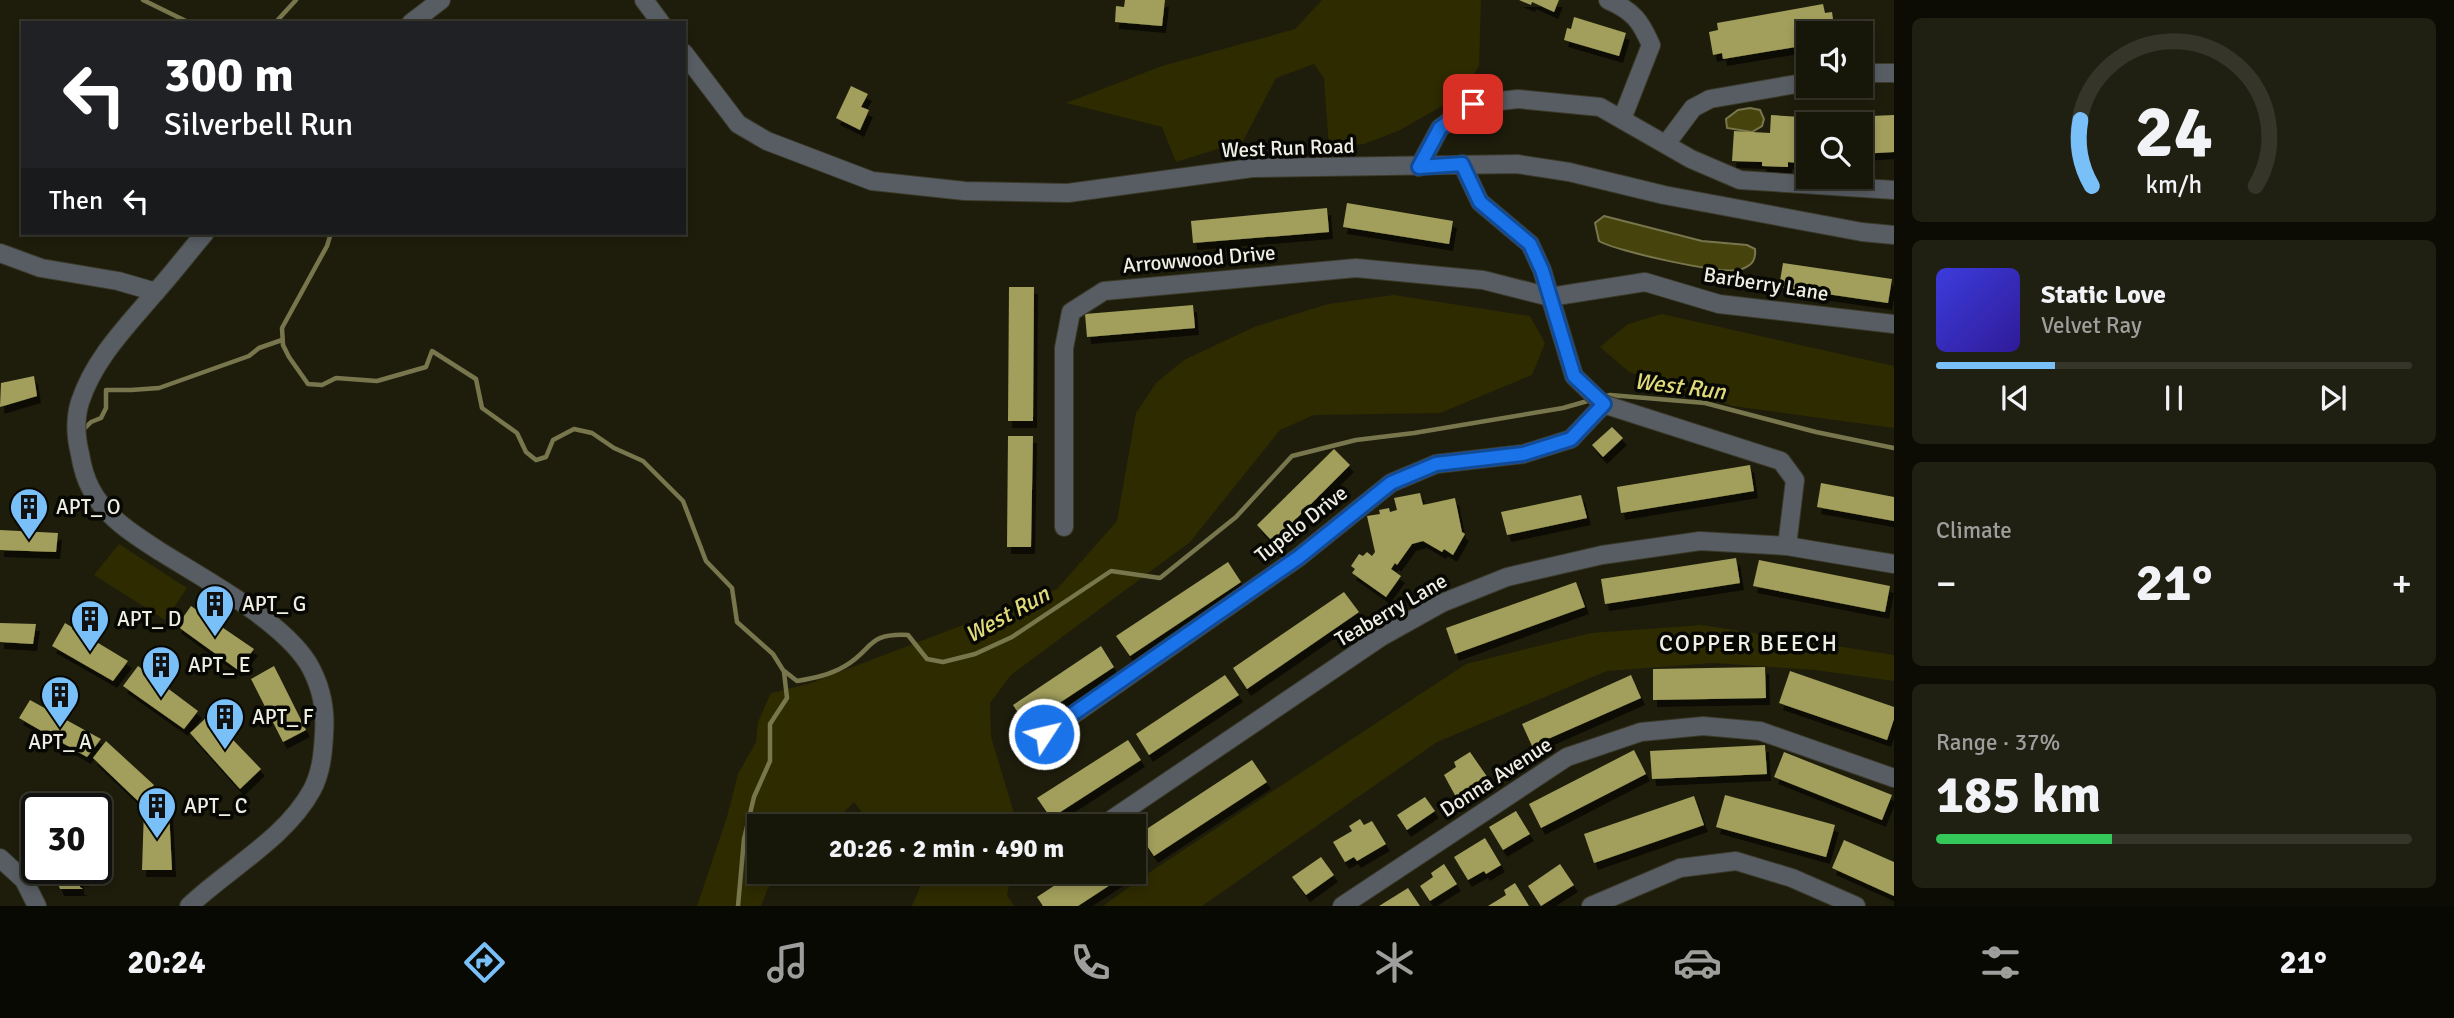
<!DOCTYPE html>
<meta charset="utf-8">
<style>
body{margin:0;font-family:Signika,sans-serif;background:#1f1f12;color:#f1f3f6;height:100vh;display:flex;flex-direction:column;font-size:26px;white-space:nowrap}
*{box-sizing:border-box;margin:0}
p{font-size:23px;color:#9e9f9c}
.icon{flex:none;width:38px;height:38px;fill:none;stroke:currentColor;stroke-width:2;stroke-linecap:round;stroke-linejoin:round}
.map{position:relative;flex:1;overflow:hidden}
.sheet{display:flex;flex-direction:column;gap:18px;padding:18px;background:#0c0c05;width:560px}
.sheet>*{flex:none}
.hud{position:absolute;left:21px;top:21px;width:665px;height:214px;border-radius:0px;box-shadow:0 4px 10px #0003,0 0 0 2px #35352a;background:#202124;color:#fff;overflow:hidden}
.controls{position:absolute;left:1796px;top:21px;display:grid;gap:14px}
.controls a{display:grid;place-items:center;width:77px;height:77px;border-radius:0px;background:#161609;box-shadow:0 4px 10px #0003,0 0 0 2px #35352a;font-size:35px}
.speed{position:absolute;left:21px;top:793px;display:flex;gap:14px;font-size:35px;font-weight:700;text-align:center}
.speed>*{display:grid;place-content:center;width:91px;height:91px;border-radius:50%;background:#161609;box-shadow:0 4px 10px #0003,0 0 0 2px #35352a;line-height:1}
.speed .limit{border:4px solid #111;border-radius:10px;background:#fff;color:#111}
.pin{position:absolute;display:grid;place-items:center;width:60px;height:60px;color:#fff;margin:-30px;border-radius:14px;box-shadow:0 4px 10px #0006}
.me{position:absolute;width:77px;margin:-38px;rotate:55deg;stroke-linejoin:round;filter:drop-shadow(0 0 5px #0008)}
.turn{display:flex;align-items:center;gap:24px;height:147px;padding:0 28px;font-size:32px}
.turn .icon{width:91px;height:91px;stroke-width:2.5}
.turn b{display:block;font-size:49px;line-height:60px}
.then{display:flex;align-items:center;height:66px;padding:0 28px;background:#0003;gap:14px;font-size:26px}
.big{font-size:52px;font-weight:700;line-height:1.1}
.sheet .tile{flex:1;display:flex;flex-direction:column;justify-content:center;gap:10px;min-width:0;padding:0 24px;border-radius:10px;background:#1f1f12}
.sheet .dial{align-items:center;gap:0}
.dial svg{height:182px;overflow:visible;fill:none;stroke:#35352a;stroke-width:7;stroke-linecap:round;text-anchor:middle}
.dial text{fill:#f1f3f6;stroke:none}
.song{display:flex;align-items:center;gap:21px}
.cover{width:84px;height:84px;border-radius:10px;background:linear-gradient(135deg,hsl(240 70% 55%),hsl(250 70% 35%))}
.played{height:7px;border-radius:4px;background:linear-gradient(90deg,#79bff8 25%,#35352a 25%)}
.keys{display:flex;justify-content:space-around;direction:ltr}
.heat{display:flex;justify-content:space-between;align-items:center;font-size:38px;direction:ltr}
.charge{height:10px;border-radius:5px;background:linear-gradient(90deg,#34c759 37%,#35352a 0)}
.trip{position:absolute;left:747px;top:814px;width:399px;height:70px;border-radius:0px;background:#161609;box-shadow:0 4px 10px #0003,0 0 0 2px #35352a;font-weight:700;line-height:70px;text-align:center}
.dock{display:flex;height:112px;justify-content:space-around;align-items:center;background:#090904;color:#9e9f9c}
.dock .icon{width:49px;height:49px}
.dock .active{color:#79bff8}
.dock b{font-size:32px;color:#f1f3f6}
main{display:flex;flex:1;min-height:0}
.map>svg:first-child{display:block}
</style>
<main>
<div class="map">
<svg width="1894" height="906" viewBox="0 0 1894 906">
<defs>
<filter id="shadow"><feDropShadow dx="4" dy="7" stdDeviation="0" flood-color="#0009"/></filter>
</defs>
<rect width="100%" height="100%" fill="#1e1d0c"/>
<!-- green -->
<g fill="#2e2b00">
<path d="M1322,0H1481L1479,66L1461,95L1400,130L1364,144L1329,148L1324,78L1314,64L1276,78L1243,141L1176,162L1162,127L1066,103L1162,66L1295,29Z"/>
<path d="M1394,295L1530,316L1545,343L1532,375L1440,413L1314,415L1280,430L1190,542L1011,675L990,703L991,737L1018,826H872L854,802L830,826H760V872H785L768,888L761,906H697L727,817L738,774L756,742L758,722L771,693L808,684L1057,589L1117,521L1136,413L1156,383L1184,360L1254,327L1328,304Z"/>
<path d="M1662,314L1894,366V428L1733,406L1629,372L1600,347L1628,324Z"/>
<path d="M119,544L187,588L165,620L94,575Z"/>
<path d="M1702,625L1894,655V681L1815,670L1713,663L1607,671L1437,742L1202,906H1103L1147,874L1466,664L1591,633Z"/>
<path d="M921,872H1012L1007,895L1014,906H912L924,878Z"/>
</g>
<!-- water -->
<g fill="#46430d" stroke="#78764d" stroke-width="2">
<path d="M1750,108L1760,110L1764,119L1762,126L1752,132L1727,128L1726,119L1738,110Z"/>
<path d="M1604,216L1702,241L1747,245L1755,249C1756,259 1753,265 1742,269C1726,276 1615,251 1599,241L1595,223Z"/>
</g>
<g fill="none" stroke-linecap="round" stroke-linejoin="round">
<!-- stream -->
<g stroke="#78764d" stroke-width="4.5">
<path d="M143,0L190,23"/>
<path d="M275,23L296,0"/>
<path d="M331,233L327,246L282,328L283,345L289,357L308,384L322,385L336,378L377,381L426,367L432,351L476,379L482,408L517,433L526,452L536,460L546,457L553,440L574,429L592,433L614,448L643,461L683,501L706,561L732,588L737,622L773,654L783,670L797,681C814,678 830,675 845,666C874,649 866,633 908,635L927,659L943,662L975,654L1012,637L1111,571L1160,578L1236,517L1292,456L1356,440L1414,433L1563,408L1591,400"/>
<path d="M1603,397L1610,395L1705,403L1816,432L1894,448"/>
<path d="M83,430L91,422L101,418L106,408V390H131L159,388L249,356L259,348L282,340"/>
<path d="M738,906L744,839L754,797L770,761V724L787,698L784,672"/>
</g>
</g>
<!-- building -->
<g fill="#a29f5b" filter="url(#shadow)">
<path d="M1125,0H1165L1162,26L1115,22L1116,6L1124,7Z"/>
<path d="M1519,0H1559L1554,12L1532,2L1531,5Z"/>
<path d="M1823,4L1825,13L1832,12L1835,33H1808V45L1723,59L1722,53L1713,55L1709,32L1718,30L1717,23Z"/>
<path d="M1574,17L1626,33L1619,56L1564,40L1567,28L1571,29Z"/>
<path d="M851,86L868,94L861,107L869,110L860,130L836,118Z"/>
<path d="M1771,115L1801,117L1800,126H1808L1806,155H1798V163L1788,162V167L1762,166V162L1732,161L1734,131L1770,133Z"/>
<path d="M1894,115V152L1860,154V124H1848V117Z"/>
<path d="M1347,203L1453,221L1449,244L1343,227Z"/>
<path d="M1327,208L1329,232L1193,243L1191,221Z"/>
<path d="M1783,263L1892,279L1888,303L1779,287Z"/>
<path d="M1009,287H1034L1033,421H1008Z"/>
<path d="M1193,305L1195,328L1087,337L1085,314Z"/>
<path d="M34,376L37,396L0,407L1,383Z"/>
<path d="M1612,427L1623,438L1603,457L1592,445Z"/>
<path d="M1008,436H1033L1031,547H1007Z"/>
<path d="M1334,449L1350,465L1273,542L1257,525Z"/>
<path d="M1750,465L1754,491L1621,513L1617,487Z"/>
<path d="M1821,483L1894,497V521L1817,507Z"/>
<path d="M1420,493L1423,505L1455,498L1462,532L1465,534L1453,555L1444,549L1442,552L1423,541L1412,544L1397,565L1395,563L1391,569L1401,576L1386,597L1352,573L1355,569L1351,566L1359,554L1363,556L1367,552L1372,556L1375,552L1367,516L1380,514L1379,510L1389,508L1390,512L1397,510L1394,498Z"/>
<path d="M1581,495L1587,518L1507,535L1501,512Z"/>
<path d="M0,530L58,533L56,552L0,550Z"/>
<path d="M1736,558L1740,583L1605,604L1601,579Z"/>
<path d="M1759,560L1890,586L1885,612L1753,586Z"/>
<path d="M1228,562L1241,582L1130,656L1116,636Z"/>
<path d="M1576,582L1585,607L1455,654L1446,628Z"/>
<path d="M1344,592L1359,612L1247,689L1233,668Z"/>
<path d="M191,606L254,649L238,670L177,626Z"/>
<path d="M0,623L36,624L33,644L0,642Z"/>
<path d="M65,623L128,661L113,681L52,646Z"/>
<path d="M1101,646L1114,667L1026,725L1013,705Z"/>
<path d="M138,666L198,711L184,729L123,686Z"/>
<path d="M274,666L306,730L283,742L251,679Z"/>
<path d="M1765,667L1766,698L1653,700V669Z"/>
<path d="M1790,671L1894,707V719L1887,740L1779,703Z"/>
<path d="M1225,675L1239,695L1149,755L1136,734Z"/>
<path d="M1631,675L1641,698L1532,746L1522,724Z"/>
<path d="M30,700L101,739L87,757L19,718Z"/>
<path d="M209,715L261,769L240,789L190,733Z"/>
<path d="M1128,740L1141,760L1051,818L1037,798Z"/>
<path d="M106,741L154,785L139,802L93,758Z"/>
<path d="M1765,745L1767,774L1652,779L1650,751Z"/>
<path d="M1634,750L1646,774L1541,828L1529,804Z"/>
<path d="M1470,752L1488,778L1456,797L1444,775L1456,767L1454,762Z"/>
<path d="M1784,752L1892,795L1882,820L1774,777Z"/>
<path d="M1252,760L1267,782L1154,856L1139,834Z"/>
<path d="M1725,795L1835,825L1826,857L1716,827Z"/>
<path d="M1694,796L1704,825L1594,863L1584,834Z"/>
<path d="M1425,797L1435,811L1407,830L1397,815Z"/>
<path d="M144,809L169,810L172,870H142Z"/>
<path d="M1516,811L1530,834L1503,850L1489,827Z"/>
<path d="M1360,819L1364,825L1372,821L1386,844L1357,861L1354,857L1345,862L1333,842L1352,831L1349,826Z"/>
<path d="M1485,838L1501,865L1486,874L1484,871L1468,880L1454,857Z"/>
<path d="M1844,840L1894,862V896L1832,868Z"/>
<path d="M1321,857L1334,875L1306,895L1292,877Z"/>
<path d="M1444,864L1457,884L1430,901L1420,886L1433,877L1431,873Z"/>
<path d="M1560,864L1574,885L1541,906L1528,886Z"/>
<path d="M83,868L85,880L80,879V887L83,889H60L57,881H63L61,869Z"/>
<path d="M1075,872H1130L1078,906H1043L1037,897Z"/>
<path d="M1515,883L1529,906H1488L1506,895L1504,890Z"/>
<path d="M1408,888L1420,906H1379Z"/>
</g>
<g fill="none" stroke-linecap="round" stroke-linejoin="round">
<defs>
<g id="minor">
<path d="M644,0L661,23"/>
<path d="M1608,0C1633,11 1640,20 1651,45L1622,119"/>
<path d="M411,23L441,0"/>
<path d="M684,53L738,124L767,141L872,181L965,191L1068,193L1252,168L1517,164L1569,172L1664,195L1862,232L1894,235"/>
<path d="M1860,73H1894"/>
<path d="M1666,144L1693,108L1710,99L1808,82"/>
<path d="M1462,164L1480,202L1530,244L1542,270L1574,376L1603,404L1781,461L1795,480L1787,546"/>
<path d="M1419,167L1440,128L1473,104L1518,99L1600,107L1691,159L1740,180L1894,190"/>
<path d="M0,253L41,268L118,281L156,292"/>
<path d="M1064,527V348L1071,312L1104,291L1356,268L1483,280L1550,297L1645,282L1719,304L1894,324"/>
<path d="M1044,735L1299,557L1391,483L1436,464L1523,454L1571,439L1604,404"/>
<path d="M1102,826L1381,637L1442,603L1507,577L1602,555L1700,541L1787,546L1894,564"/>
<path d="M0,858L24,880L37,906"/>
<path d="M189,906C229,868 285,839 312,790C321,773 323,754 324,734C326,709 321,685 308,663C281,620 204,579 161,552C136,536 105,517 91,489C85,478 82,466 80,454C76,438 75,418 80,402C94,359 126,327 154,294C172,274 188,253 205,233"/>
<path d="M1342,906L1567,757L1641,732L1703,726L1760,731L1894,778"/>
<path d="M1591,906L1680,868L1736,861L1792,878L1856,906"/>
</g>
</defs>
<!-- minor casing -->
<use href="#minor" stroke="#3b3a2a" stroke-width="20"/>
<!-- minor -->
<use href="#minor" stroke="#575d63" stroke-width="18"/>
</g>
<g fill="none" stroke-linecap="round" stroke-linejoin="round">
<defs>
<path id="route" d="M1044,734L1299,557L1391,483L1436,464L1523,454L1571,439L1604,404L1574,376L1542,270L1530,244L1480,202L1462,164L1419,167L1440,128L1473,104"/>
</defs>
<!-- route casing -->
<use href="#route" stroke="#114b97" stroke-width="18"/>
<!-- route -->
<use href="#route" stroke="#1a73e8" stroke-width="12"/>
</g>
<!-- icons -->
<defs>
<symbol id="building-pin" viewBox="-11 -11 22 30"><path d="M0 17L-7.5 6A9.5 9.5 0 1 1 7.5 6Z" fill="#79bff8" stroke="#070703"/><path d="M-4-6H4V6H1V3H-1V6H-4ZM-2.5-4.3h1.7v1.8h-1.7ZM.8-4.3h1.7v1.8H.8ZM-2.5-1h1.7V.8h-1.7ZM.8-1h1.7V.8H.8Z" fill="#111"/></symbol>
</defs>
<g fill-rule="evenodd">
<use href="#building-pin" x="7" y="485" width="44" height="60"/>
<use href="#building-pin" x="193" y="582" width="44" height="60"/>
<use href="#building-pin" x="68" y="597" width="44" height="60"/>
<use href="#building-pin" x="139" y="643" width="44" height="60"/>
<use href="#building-pin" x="38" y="673" width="44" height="60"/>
<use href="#building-pin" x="203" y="695" width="44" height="60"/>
<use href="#building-pin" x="135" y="784" width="44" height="60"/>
</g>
<g text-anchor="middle" stroke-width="7" stroke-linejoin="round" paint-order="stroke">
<!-- street labels -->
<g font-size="21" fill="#eeeee3" stroke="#070703">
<text transform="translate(1288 148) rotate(-2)" y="7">West Run Road</text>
<text transform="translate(1199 259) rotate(-5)" y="7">Arrowwood Drive</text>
<text transform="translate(1766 284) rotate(9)" y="7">Barberry Lane</text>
<text transform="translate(1301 524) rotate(-38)" y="7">Tupelo Drive</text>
<text transform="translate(1391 610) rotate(-30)" y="7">Teaberry Lane</text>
<text transform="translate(1496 777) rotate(-33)" y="7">Donna Avenue</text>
</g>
<!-- poi labels -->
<g font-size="21" fill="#eeeee3" stroke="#070703" text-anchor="start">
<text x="56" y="514">APT_ O</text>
<text x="242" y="611">APT_ G</text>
<text x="117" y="626">APT_ D</text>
<text x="188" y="672">APT_ E</text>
<text x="252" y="724">APT_ F</text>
<text x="60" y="749" text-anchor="middle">APT_ A</text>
<text x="184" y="813">APT_ C</text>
</g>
<!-- water labels -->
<g font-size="23" font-style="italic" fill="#e0da79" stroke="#070703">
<text transform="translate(1680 386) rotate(7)" y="8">West Run</text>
<text transform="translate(1007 614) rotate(-29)" y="8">West Run</text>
</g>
<!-- neighbourhood labels -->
<g font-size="23" letter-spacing="2" fill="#eeeee3" stroke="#070703">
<text x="1749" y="651">COPPER BEECH</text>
</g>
</g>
</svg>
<div class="controls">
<a><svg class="icon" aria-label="sound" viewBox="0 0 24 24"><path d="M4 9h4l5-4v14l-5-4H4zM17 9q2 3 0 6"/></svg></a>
<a><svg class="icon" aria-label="search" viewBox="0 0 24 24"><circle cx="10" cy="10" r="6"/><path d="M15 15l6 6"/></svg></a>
</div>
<div class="speed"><div class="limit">30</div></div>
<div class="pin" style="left:1473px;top:104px;background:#d93025"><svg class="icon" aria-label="arrive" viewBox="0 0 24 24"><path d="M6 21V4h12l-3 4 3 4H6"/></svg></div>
<svg class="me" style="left:1044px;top:734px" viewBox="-20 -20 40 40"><circle r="17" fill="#1a73e8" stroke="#fff" stroke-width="3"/><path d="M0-11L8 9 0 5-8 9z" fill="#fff"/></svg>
<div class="trip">20:26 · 2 min · 490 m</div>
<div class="hud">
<div class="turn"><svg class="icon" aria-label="left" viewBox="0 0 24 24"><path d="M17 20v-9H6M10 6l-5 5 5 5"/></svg><div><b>300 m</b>Silverbell Run</div></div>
<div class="then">Then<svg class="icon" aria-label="left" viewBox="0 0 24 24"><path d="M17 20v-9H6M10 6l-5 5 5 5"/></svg></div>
</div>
</div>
<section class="sheet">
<div class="tile dial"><svg viewBox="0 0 100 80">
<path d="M14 69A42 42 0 1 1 86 69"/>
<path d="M14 69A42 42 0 0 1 9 40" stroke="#79bff8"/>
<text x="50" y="56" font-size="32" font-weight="700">24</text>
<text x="50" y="72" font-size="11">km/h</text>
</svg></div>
<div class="tile">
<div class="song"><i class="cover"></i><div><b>Static Love</b><p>Velvet Ray</p></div></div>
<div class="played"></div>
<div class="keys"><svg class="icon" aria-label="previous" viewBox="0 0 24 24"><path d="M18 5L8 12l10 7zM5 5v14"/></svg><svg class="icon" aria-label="pause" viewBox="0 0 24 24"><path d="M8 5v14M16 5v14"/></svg><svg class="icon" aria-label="next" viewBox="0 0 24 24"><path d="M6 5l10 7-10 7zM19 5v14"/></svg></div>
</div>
<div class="tile"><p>Climate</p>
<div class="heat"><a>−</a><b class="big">21°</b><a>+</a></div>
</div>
<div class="tile"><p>Range · 37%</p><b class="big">185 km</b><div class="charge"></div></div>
</section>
</main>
<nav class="dock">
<b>20:24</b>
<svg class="icon active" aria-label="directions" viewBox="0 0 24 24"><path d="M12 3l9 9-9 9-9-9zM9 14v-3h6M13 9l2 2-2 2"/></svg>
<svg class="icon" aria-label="music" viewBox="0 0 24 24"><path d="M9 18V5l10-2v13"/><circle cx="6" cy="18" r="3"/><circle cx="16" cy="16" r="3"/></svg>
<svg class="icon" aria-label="phone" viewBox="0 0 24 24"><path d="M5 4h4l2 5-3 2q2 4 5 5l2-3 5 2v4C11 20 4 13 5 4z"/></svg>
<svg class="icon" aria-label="climate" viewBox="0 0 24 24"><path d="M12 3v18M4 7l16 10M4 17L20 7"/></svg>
<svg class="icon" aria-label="car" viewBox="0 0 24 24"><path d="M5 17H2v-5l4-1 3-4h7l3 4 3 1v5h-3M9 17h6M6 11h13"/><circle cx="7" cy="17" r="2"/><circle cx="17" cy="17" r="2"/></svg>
<svg class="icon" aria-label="filters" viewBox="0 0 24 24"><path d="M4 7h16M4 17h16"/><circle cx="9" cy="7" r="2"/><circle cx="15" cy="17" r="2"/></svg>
<b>21°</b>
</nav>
